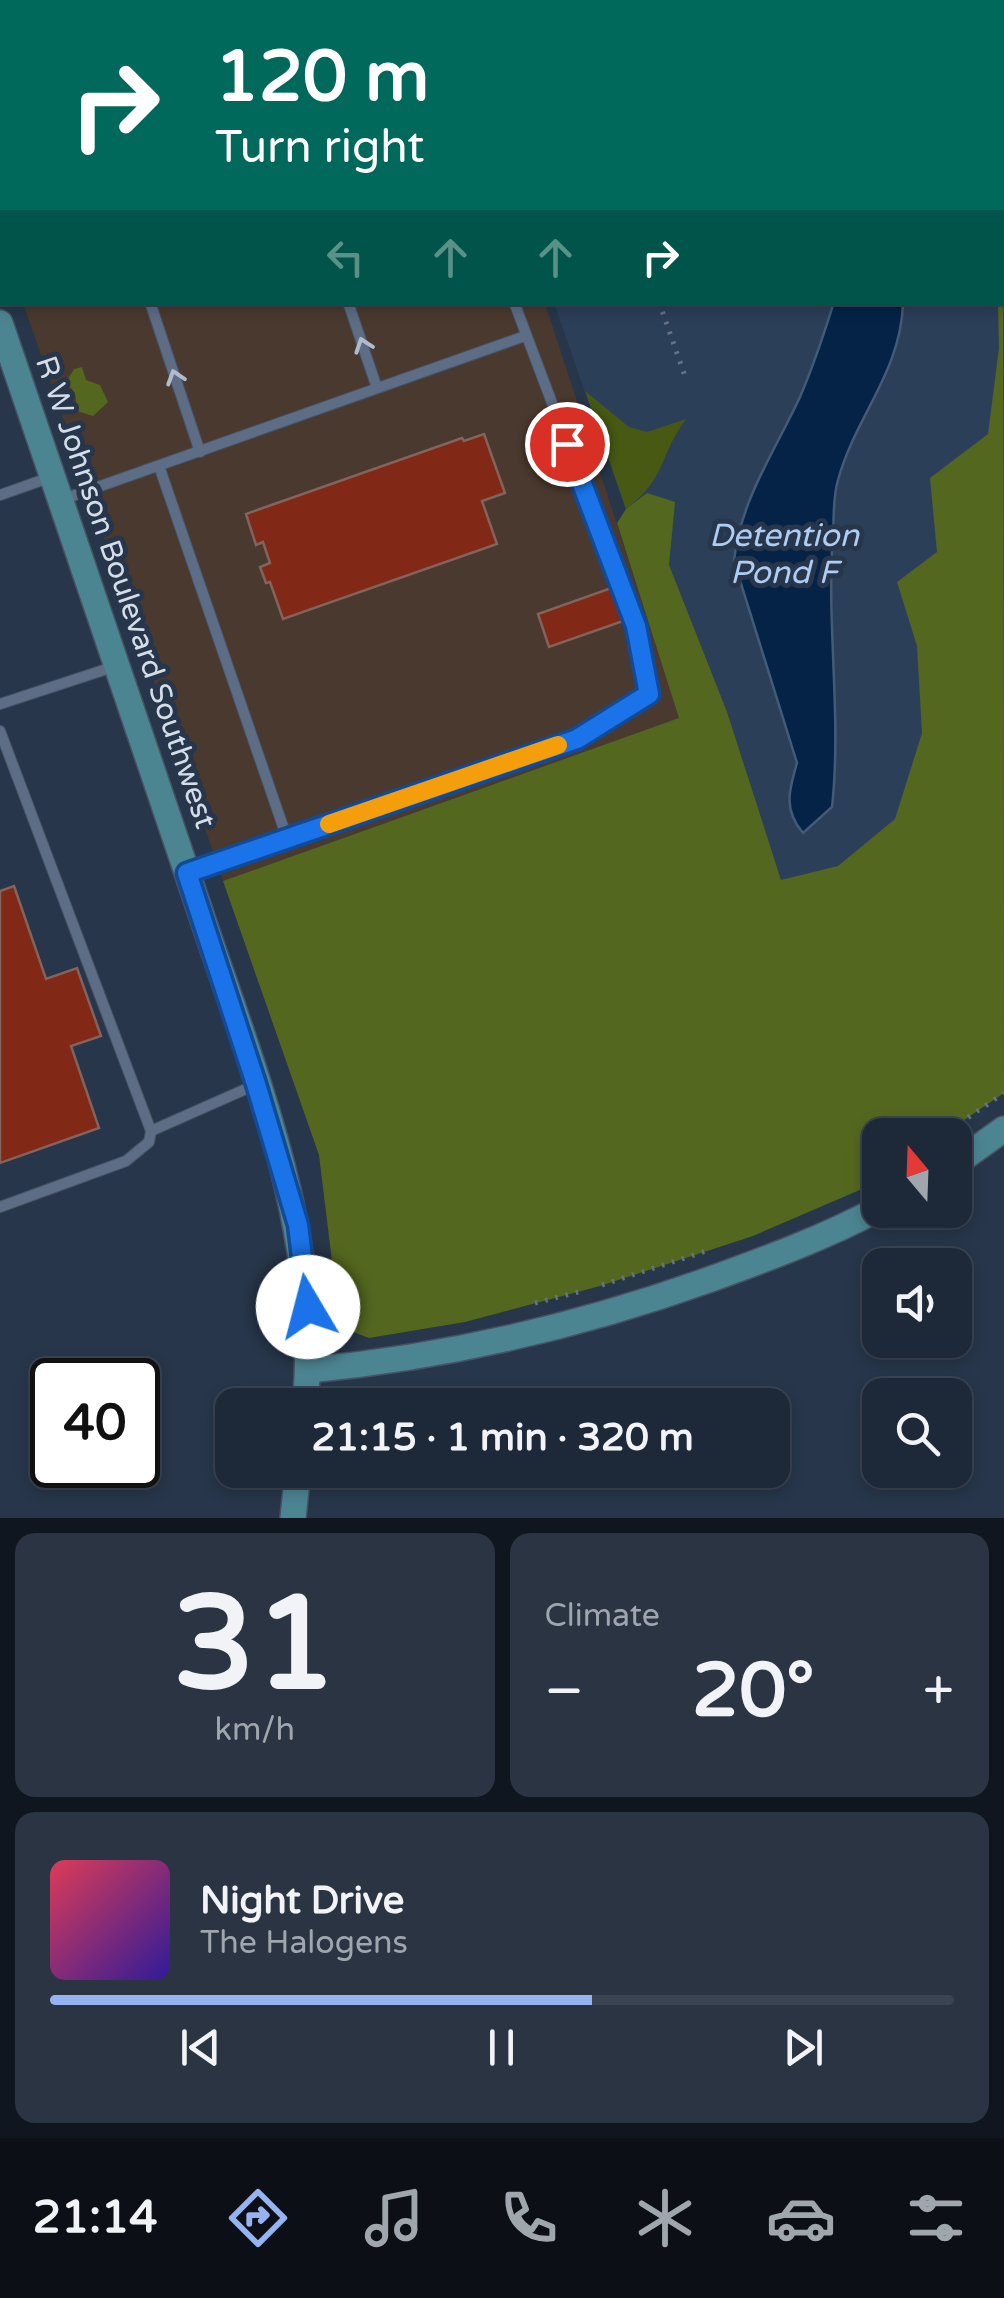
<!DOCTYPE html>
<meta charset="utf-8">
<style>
body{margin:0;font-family:"Varela Round",sans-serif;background:#2a3443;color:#f1f3f6;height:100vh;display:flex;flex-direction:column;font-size:38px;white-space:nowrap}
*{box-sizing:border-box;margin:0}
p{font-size:32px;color:#a0a6ae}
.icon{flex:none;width:55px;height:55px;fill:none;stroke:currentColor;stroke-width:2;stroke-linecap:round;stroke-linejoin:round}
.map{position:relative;height:1518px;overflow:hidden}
.drawer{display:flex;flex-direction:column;gap:15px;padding:15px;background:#10161f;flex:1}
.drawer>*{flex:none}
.guide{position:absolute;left:0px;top:0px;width:1005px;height:305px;box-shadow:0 5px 15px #0003,0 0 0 2px #3b4453;background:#00695c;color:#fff;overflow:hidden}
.needle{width:65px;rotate:341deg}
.tools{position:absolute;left:862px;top:1118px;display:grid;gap:20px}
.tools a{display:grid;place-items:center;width:110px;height:110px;border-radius:20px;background:#1d2838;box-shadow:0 5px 15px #0003,0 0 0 2px #3b4453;font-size:50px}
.speed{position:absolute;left:30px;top:1358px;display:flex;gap:20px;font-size:50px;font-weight:700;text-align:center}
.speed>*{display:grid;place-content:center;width:130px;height:130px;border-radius:50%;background:#1d2838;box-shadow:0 5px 15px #0003,0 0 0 2px #3b4453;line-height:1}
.speed .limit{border:5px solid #111;border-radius:15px;background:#fff;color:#111}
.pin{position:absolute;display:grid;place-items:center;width:85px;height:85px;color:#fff;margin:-42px;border:5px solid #fff;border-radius:50%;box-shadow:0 2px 10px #0007}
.me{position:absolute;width:110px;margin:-55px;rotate:352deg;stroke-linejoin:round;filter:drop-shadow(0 0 8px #0008)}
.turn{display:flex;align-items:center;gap:35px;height:210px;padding:0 50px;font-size:45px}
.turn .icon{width:130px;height:130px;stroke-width:2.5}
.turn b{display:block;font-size:70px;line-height:85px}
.lanes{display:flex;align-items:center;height:95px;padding:0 50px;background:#0003;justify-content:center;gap:50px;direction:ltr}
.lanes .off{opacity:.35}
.big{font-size:75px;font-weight:700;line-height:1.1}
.drawer .card{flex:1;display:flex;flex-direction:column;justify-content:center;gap:15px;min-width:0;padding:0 35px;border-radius:20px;background:#2a3443}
.drawer .dial{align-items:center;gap:0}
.dial b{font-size:130px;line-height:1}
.song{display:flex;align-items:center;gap:30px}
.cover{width:120px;height:120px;border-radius:15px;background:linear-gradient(135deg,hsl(350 70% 55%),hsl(250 70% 35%))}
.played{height:10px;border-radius:5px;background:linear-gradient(90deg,#95b2f1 60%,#3b4453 60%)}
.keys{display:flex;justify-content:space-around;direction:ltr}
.heat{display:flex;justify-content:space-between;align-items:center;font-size:55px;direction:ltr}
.drawer .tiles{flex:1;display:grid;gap:15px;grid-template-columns:1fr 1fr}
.card:last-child{grid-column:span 2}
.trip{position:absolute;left:215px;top:1388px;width:575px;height:100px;border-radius:20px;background:#1d2838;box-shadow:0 5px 15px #0003,0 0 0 2px #3b4453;font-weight:700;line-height:100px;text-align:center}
.tab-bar{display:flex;height:160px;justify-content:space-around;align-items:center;background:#0c1016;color:#a0a6ae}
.tab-bar .icon{width:70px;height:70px}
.tab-bar .selected{color:#95b2f1}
.tab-bar b{font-size:45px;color:#f1f3f6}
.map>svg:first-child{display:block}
</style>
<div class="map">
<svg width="1004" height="1518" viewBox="0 0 1004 1518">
<rect width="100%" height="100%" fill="#27364a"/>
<!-- industrial -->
<path fill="#4a392e" d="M23,303H545L680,718L223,881Z"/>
<!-- built -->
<path fill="#2c3f59" d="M449,0H1004V1093L942,1135H880V1177L862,1189L554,303L1002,302V2Z"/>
<!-- green -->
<path fill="#475913" d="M585,391L629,427L647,432L686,419C659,455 667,478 626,509Z"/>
<!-- forest -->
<g fill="#54671f">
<path d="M1003,7L1004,1093L942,1135H880V1177L862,1189L753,1236L600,1286L465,1322L369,1338L348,1330L337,1302L319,1155L223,881L679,718L617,523L626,509L647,493L675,502L669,565L727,712L781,880L838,866L895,819L922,733L917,646L897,582L937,552L930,478L988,434L999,348L998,303L1002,302Z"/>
<path d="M82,367L86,380L100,385L108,402L93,416L77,411L75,393L66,382L74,369Z"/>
</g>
<!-- water -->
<path fill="#042346" stroke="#425b77" stroke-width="2.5" d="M834,302L903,303C901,372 855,417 838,480C833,496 834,516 833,533C826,624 842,716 832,807L803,833C783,810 789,790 797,763L734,561C740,501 775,451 800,397C813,367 824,334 834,302Z"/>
<!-- building -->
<g fill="#812816" stroke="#83645d" stroke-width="2.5">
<path d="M484,434L505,493L482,501L497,544L283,619L270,582L266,583L260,567L270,563L263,542L256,545L246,514L462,438L464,441Z"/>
<path d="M614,587L626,620L549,647L538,614Z"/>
<path d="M14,886L46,979L77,968L101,1036L71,1046L99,1128L0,1163V891Z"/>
</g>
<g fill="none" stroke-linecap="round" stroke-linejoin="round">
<defs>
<g id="lane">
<path d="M416,0V2"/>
<path d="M510,0L511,2"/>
<path d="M732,0L733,2"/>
<path d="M393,2L400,0"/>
<path d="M853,2V0"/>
<path d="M150,302L200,452"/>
<path d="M348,302L377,388"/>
<path d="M159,466L287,838"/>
<path d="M0,495L51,477"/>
<path d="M61,500L525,336"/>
<path d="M0,704L116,666"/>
<path d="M0,731L151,1131L149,1142L126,1161L0,1207"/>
<path d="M190,872L577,739L649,695L636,626L514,302"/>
<path d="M151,1131L257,1084"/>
</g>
<g id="street">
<path d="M118,2L125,0"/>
<path d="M0,44L2,43"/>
</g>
<g id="secondary">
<path d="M0,323C66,517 133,711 198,905C251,1066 323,1232 305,1405"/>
<path d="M955,1164L1004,1129"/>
<path d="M309,1370C447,1357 580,1326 711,1279C769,1258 826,1237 880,1208"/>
<path d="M293,1518L298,1470"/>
</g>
</defs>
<!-- lane casing -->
<use href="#lane" stroke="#475364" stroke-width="12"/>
<!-- street casing -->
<use href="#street" stroke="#475364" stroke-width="22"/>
<!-- secondary casing -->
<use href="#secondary" stroke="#475364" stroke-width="28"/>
<!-- path -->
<g stroke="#667385" stroke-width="5" stroke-dasharray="2.5 8" stroke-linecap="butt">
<path d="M552,0L553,2"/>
<path d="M659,302L686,379"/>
<path d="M942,1135L1004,1093"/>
<path d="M869,1185L880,1177"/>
<path d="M602,1285L706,1251"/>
<path d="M535,1303L582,1291"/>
</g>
<!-- lane -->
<use href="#lane" stroke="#5d6d85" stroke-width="10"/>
<!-- street -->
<use href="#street" stroke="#5d6d85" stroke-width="20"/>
<!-- secondary -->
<use href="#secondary" stroke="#4c8592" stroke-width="25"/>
</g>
<!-- one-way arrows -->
<defs><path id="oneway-chevron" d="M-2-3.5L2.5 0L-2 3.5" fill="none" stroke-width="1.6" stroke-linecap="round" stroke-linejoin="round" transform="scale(2.5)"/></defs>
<g stroke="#b0bbcc">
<use href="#oneway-chevron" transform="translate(363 345) rotate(-109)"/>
<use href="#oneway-chevron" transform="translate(175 377) rotate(-108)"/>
</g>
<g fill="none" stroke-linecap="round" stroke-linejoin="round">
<defs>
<path id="route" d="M308,1307L298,1225L256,1084L187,873L577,739L649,694L636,626L567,444"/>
</defs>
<!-- route casing -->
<use href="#route" stroke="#114b97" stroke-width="25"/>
<!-- route -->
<use href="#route" stroke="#1a73e8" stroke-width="18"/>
<!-- slow -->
<path stroke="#f59e0b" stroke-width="18" d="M329,824L558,745"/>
</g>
<g text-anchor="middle" stroke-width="10" stroke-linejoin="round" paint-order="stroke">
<!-- street labels -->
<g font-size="30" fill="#d4ddea" stroke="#27364a">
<text transform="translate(126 592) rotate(71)" y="10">R W Johnson Boulevard Southwest</text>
</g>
<!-- water labels -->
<g font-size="32" font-style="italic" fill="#afcdf3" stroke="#27364a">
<text x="784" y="546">Detention<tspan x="784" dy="37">Pond F</tspan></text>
</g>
</g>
</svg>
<div class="tools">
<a><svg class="needle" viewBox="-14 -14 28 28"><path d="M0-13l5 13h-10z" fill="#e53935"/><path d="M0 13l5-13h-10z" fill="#a0a6ae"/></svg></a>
<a><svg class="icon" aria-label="sound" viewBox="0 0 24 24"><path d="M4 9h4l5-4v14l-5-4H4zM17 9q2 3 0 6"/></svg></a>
<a><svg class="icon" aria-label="search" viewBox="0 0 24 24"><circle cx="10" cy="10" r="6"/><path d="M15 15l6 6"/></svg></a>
</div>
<div class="speed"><div class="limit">40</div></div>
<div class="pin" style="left:567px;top:444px;background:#d93025"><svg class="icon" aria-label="arrive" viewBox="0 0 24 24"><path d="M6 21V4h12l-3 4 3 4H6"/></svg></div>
<svg class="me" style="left:308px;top:1307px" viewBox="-20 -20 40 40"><circle r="19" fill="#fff"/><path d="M0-13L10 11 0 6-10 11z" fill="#1a73e8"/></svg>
<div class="trip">21:15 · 1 min · 320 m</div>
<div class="guide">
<div class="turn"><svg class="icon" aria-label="right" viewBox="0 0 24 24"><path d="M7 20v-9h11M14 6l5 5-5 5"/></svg><div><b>120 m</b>Turn right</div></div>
<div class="lanes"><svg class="icon off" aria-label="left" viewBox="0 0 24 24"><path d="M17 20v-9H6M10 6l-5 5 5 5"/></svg><svg class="icon off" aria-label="ahead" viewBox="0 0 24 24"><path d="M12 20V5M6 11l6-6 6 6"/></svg><svg class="icon off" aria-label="ahead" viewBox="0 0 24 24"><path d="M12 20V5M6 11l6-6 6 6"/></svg><svg class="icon" aria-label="right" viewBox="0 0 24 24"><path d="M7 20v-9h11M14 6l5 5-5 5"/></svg></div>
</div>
</div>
<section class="drawer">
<div class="tiles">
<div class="card dial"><b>31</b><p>km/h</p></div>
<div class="card"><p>Climate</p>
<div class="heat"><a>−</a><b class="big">20°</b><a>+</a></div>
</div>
<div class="card">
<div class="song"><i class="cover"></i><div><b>Night Drive</b><p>The Halogens</p></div></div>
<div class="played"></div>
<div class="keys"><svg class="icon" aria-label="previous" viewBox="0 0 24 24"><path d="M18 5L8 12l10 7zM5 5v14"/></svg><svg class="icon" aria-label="pause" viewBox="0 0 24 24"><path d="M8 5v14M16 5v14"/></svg><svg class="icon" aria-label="next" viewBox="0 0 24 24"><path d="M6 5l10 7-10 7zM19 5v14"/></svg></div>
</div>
</div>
</section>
<nav class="tab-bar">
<b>21:14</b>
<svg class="icon selected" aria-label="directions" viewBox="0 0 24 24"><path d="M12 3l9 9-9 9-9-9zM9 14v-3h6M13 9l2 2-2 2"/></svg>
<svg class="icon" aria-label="music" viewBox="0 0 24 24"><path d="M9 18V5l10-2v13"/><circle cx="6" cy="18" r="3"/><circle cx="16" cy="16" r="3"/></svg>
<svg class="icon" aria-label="phone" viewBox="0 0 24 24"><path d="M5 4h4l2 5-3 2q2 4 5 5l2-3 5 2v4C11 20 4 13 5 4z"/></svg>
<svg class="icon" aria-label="climate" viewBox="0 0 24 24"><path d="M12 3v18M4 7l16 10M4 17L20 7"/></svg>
<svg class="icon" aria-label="car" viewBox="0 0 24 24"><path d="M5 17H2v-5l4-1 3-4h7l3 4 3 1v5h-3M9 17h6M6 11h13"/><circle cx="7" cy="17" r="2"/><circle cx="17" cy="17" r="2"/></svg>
<svg class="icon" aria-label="filters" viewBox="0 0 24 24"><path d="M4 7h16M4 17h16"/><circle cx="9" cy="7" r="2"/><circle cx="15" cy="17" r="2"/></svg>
</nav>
